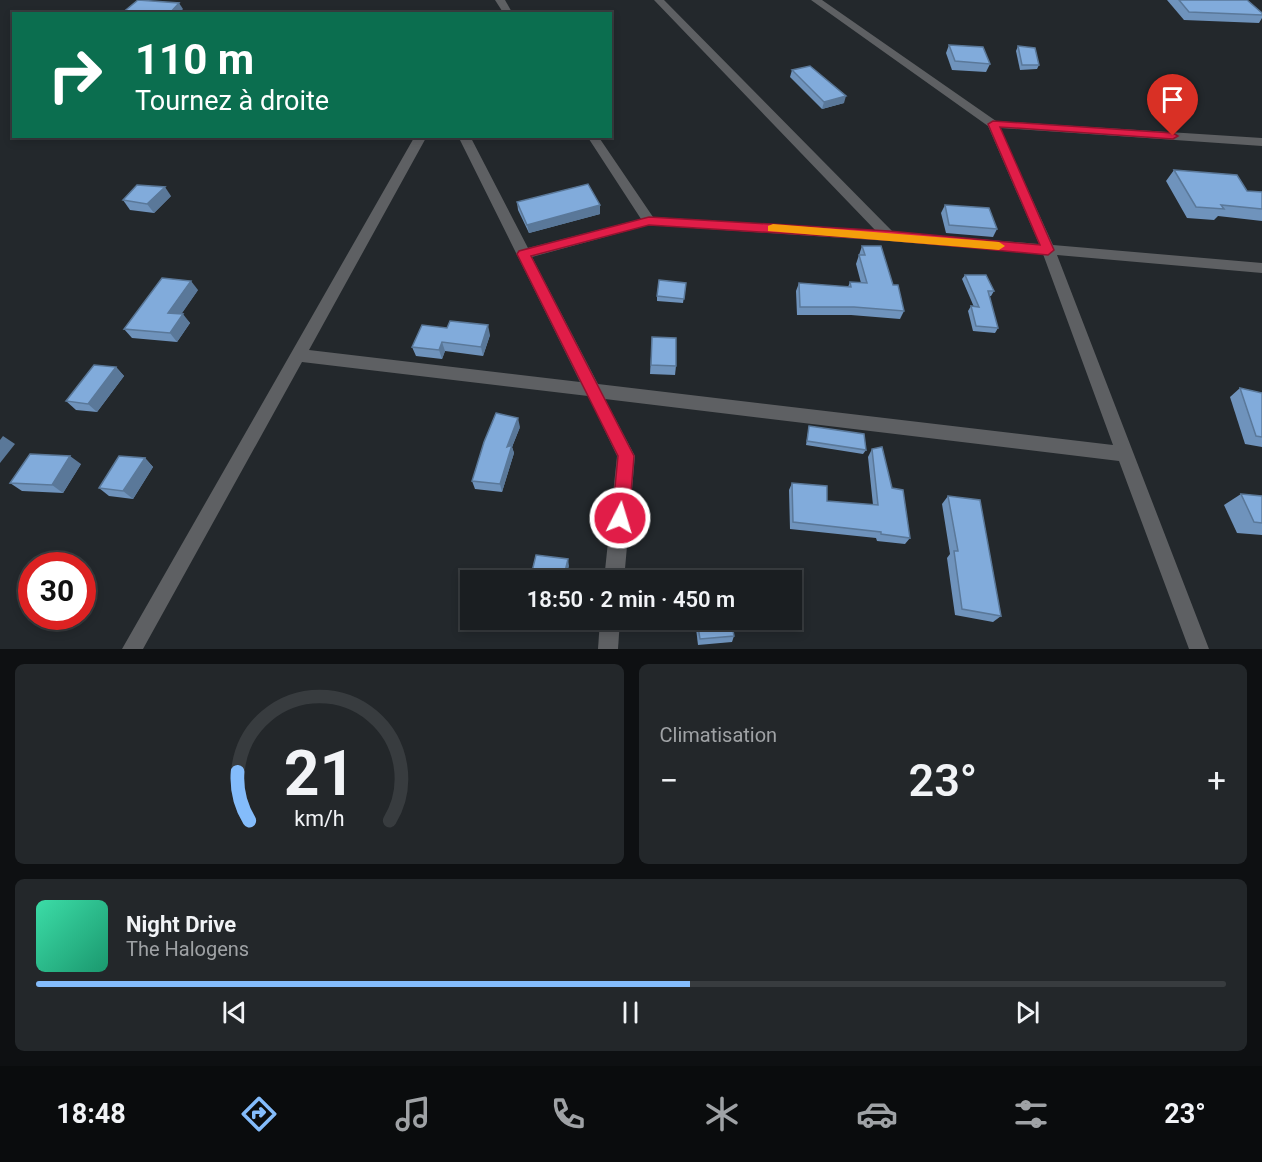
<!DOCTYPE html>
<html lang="fr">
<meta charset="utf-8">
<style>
body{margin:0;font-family:Roboto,sans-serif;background:#23272a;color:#f1f3f6;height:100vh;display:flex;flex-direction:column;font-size:22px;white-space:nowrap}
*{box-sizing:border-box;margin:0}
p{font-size:20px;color:#9fa2a5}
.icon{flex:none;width:33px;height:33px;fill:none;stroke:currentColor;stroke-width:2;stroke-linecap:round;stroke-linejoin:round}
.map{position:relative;height:649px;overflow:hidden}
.sheet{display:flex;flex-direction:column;gap:15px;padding:15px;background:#0e1012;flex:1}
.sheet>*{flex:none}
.banner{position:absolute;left:12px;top:12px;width:600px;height:126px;border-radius:0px;box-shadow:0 3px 9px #0003,0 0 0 2px #383c3f;background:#0b6e4f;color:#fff;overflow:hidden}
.speed{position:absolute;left:18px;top:552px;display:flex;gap:12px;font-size:30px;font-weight:700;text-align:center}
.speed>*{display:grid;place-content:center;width:78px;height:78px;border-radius:50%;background:#1a1e21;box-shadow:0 3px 9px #0003,0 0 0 2px #383c3f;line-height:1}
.speed .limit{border:9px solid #d22;background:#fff;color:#111}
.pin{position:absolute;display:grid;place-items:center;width:51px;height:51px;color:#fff;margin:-62px -26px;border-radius:50% 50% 50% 0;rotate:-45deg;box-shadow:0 0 6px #0007}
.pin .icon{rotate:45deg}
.me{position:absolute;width:66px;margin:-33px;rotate:5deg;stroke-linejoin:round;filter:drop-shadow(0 0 4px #0008)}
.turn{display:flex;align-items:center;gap:21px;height:126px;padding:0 24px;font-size:27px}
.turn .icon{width:78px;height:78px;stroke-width:2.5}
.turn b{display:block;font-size:42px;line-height:51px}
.big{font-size:45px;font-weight:600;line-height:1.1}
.sheet .card{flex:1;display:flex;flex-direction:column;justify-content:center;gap:9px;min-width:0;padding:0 21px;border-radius:9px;background:#23272a}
.sheet .dial{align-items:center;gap:0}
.dial svg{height:156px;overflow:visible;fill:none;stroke:#383c3f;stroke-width:7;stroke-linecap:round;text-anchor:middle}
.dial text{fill:#f1f3f6;stroke:none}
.song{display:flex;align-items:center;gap:18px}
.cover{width:72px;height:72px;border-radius:9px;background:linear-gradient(135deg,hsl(160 70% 55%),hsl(160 70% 35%))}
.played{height:6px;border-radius:3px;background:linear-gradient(90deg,#84bcfb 55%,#383c3f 55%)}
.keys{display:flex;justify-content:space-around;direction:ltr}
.heat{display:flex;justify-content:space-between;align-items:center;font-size:33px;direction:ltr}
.sheet .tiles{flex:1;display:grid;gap:15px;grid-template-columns:1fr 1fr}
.card:last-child{grid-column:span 2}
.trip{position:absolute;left:460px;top:570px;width:342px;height:60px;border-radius:0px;background:#1a1e21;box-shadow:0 3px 9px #0003,0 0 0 2px #383c3f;font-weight:600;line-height:60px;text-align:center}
.tabs{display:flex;height:96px;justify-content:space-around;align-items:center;background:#0a0c0d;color:#9fa2a5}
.tabs .icon{width:42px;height:42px}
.tabs .current{color:#84bcfb}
.tabs b{font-size:27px;color:#f1f3f6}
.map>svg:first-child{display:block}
</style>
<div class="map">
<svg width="1262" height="649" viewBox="0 0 1262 649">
<rect width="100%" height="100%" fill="#23282c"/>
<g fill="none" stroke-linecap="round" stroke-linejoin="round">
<!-- minor -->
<g fill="#5e6063" fill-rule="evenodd">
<path d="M495,0H505L513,14H504Z"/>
<path d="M654,0H664L893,232L1039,244L988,126L811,0H822L996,121L1262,138V146L1000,128L1053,245L1262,263V273L1057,255L1209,649H1189L1119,461L605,399L635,456L624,580H604L617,456L588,396L302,362L143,649H122L415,136H427L309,350L580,382L458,136H470L528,248L641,219L587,136H598L653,217L876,231ZM649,225L889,241L1043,254L1113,445L598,384L532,257Z"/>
<path d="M600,620H620L618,649H598Z"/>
</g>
</g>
<!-- wall -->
<g fill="#6f93bc">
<path d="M1167,0H1247L1262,13V18L1259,23L1184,20Z"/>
<path d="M949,45L990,64L986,72L952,70L946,53Z"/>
<path d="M1018,46L1039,65L1037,69L1020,70L1016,51Z"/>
<path d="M792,70L844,103L822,109L790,77Z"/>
<path d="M1174,170L1247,191L1262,192V221L1218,216L1214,220L1187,218L1166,181Z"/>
<path d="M171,196L154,213L130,210L123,200Z"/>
<path d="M517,202L600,205V214L529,233L518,210Z"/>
<path d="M945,205L997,229L993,237L946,233L941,213Z"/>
<path d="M862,246L893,285L904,311L900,319L851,315H797L796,291L799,283L848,287L850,282L861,283L856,264Z"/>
<path d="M965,275L994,291L991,296H989L998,328L995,333L973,331L968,311L971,306L974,307L962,279Z"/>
<path d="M686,283L683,303L657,301V296Z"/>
<path d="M198,290L181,314L190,323L177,342L132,338L124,329Z"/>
<path d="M490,335L483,356L445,351L442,359L416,356L412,347Z"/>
<path d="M652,337L676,366L675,375L650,374Z"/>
<path d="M116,367L124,376L97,412L76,410L66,401Z"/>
<path d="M1240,388L1262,393V447L1245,444L1230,397Z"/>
<path d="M809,426L866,450L863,454L806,445Z"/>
<path d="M520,427L512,447L514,453L502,492L475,489L472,481Z"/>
<path d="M872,449L892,488L910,538L905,544L877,541L876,538L790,529L789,490L792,483L827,501L873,505L868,457Z"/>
<path d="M145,458L153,467L133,499L109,496L99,488Z"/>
<path d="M81,464L63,493L22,491L10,483Z"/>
<path d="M1241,494L1262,496V535L1237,533L1224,505Z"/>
<path d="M948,496L1001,616L993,622L955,615L947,558L950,554L942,504Z"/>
<path d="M695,620H731L734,636L732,642L698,645Z"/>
</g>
<!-- shaded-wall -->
<g fill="#5a7899">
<path d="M179,3L183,9L179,14H169Z"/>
<path d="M846,96L844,103L822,109L824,102Z"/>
<path d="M165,187L171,196L154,213L147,204Z"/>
<path d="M600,205V214L529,233L527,225Z"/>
<path d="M191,281L198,290L176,322L168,313Z"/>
<path d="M183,314L190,323L177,342L170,333Z"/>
<path d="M488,325L490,335L483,356L481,347Z"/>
<path d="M442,342L445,351L442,359L439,350Z"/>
<path d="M116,367L124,376L97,412L88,404Z"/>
<path d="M518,418L520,427L512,447L514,453L502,492L500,484L507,447Z"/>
<path d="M3,436L15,444L0,463V440Z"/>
<path d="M70,456L81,464L63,493L52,485Z"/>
<path d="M145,458L153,467L133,499L123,491Z"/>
<path d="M568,559L569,566L566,580H563Z"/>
</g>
<!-- building -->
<g fill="#81abdb" stroke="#5a7899" stroke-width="1.5">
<path d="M138,0L179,3L169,14H121Z"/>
<path d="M1179,0H1247L1262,13V15L1189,12Z"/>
<path d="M949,45L983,47L990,64L955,61Z"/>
<path d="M1018,46L1035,48L1039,65H1022Z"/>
<path d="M810,66L846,96L824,102L792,70Z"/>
<path d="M1174,170L1237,175L1247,191L1262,192V209L1221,205L1224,209L1196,207Z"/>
<path d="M588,184L600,205L527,225L517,202Z"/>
<path d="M137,185L165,187L147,204L123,200Z"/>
<path d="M945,205L989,208L997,229L949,225Z"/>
<path d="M862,246H881L893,285H898L904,311L854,307H800L799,283L851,287L850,282L867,283L859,255H865Z"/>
<path d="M965,275H986L994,291H988L998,328L976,326L971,306L979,307Z"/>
<path d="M162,278L191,281L168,313L183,314L170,333L124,329Z"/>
<path d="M659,280L686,283L684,299L657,296Z"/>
<path d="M450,321L488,325L481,347L442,342L439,350L412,347L422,325L447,328Z"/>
<path d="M652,337L676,338V366L651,365Z"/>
<path d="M94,365L116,367L88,404L66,401Z"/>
<path d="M1240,388L1262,393V437L1256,436Z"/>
<path d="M496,413L518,418L507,447L512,445L500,484L472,481L484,442Z"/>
<path d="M809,426L864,434L866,450L807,441Z"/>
<path d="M882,447L892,488L903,490L910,538L881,534V532L793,522L792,483L827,486V501L878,505L872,449Z"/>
<path d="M30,454L70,456L52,485L10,483Z"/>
<path d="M119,456L145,458L123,491L99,488Z"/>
<path d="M1241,494L1262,496V523L1254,522Z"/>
<path d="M948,496L980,500L1001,616L962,609L954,551H958Z"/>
<path d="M536,555L568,559L563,580H530Z"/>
<path d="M697,620H731L734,636L700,639Z"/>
</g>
<!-- route -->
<path fill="#e11d48" stroke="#92132f" stroke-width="1.5" d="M993,121L1173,133L1178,136L1173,139L1000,127L1054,250L1048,255L889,240L649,225L531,256L634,456L629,518L626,524L620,526L614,524L612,518L618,456L517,254L519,251L649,217L889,231L1040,245L988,124Z"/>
<!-- slow -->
<path fill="#f59e0b" d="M773,224L999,242L1005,246L999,250L768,231V226Z"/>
</svg>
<div class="speed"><div class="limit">30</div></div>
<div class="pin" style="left:1173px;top:136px;background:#d93025"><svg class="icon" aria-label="arrive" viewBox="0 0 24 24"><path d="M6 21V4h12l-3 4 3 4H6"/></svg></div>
<svg class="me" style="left:620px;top:518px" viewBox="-20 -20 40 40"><circle r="17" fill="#e11d48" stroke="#fff" stroke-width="3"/><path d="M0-11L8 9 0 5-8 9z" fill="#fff"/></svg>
<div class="trip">18:50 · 2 min · 450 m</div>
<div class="banner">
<div class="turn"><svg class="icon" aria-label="right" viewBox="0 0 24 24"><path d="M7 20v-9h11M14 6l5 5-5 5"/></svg><div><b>110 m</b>Tournez à droite</div></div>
</div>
</div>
<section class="sheet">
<div class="tiles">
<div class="card dial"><svg viewBox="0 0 100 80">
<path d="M14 69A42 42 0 1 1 86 69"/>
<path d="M14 69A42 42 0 0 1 8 44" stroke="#84bcfb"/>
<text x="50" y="56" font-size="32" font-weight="700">21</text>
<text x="50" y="72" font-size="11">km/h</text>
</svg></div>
<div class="card"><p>Climatisation</p>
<div class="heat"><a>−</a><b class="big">23°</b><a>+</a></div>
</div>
<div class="card">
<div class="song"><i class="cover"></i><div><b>Night Drive</b><p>The Halogens</p></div></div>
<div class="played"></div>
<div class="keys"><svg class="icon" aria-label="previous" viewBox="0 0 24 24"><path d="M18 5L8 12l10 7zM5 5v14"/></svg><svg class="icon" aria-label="pause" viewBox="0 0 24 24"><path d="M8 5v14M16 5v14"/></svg><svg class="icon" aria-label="next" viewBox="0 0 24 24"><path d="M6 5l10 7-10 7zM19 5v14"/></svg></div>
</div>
</div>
</section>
<nav class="tabs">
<b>18:48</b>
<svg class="icon current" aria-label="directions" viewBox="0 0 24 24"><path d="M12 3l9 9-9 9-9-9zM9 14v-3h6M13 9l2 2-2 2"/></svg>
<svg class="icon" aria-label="music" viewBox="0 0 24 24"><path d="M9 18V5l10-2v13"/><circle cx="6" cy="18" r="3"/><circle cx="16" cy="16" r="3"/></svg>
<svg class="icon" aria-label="phone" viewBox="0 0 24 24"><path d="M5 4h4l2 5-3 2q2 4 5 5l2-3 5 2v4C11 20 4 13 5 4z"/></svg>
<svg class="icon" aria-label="climate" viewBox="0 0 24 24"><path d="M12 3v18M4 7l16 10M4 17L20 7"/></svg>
<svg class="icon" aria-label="car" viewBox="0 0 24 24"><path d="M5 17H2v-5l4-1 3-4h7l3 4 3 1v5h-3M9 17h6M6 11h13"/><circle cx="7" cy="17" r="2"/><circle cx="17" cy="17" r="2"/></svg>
<svg class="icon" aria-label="filters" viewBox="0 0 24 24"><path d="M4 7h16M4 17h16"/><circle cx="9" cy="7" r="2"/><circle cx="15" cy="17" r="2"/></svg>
<b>23°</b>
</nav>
